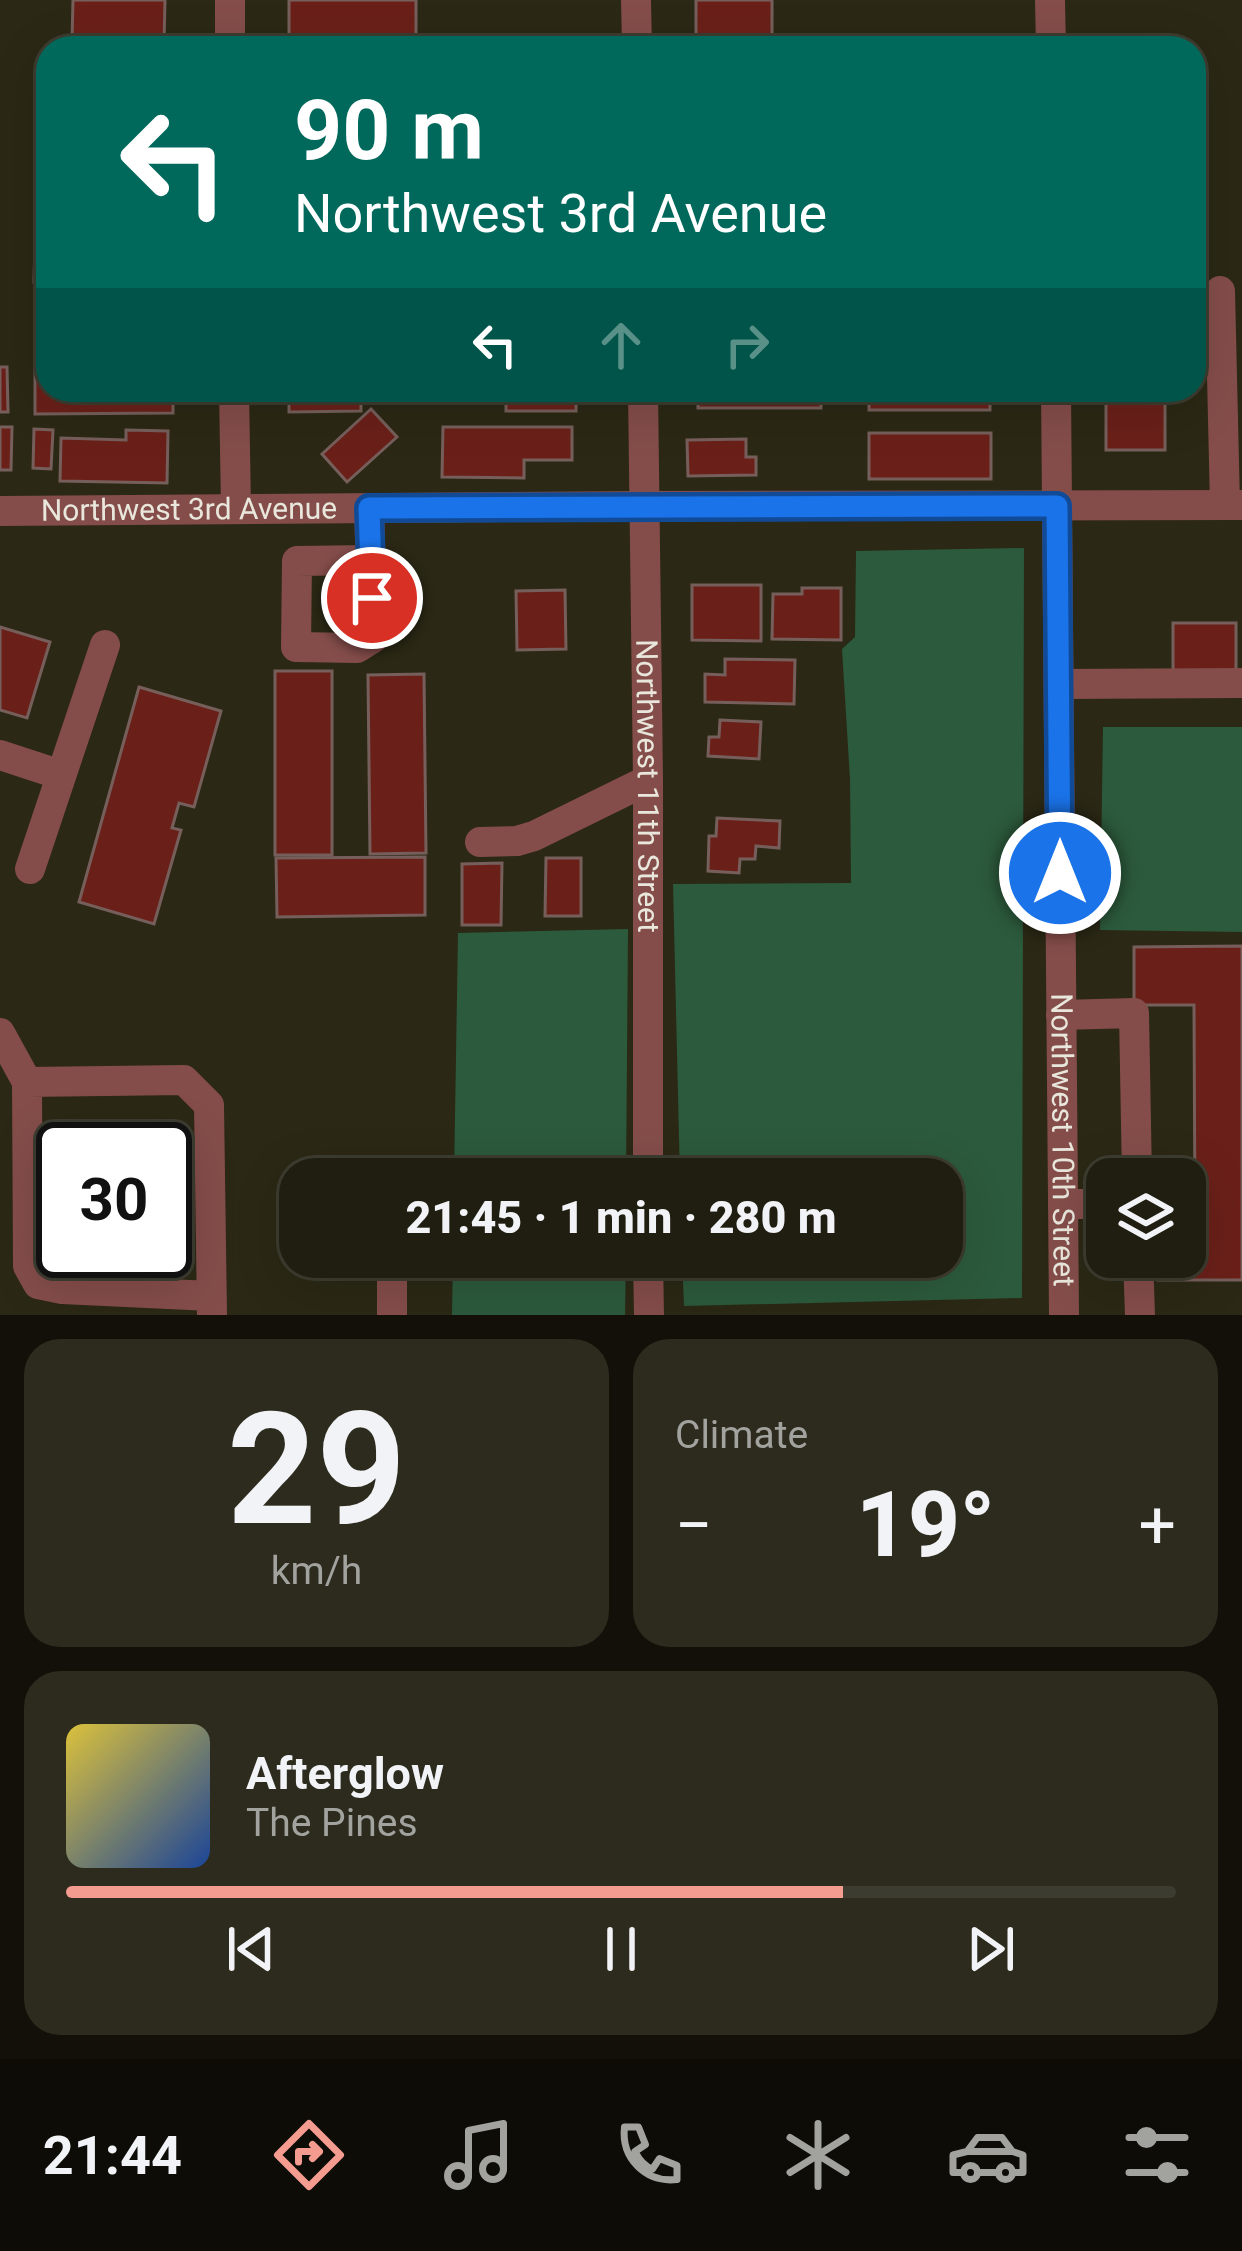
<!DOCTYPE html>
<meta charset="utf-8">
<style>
body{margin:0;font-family:Roboto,sans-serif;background:#2d2b1e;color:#f1f3f6;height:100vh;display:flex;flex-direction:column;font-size:45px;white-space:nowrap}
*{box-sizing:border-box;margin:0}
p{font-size:39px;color:#a2a29f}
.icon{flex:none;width:66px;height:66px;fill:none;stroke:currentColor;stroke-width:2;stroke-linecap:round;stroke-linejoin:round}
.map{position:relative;height:1315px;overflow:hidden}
.sheet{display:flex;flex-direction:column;gap:24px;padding:24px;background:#121009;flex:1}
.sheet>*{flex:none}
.hud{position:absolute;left:36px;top:36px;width:1170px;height:366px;border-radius:36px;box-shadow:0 12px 48px #0002,0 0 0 3px #3d3c30;background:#00695c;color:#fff;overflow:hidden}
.fabs{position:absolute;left:1086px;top:1158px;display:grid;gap:24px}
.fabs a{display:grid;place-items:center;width:120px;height:120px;border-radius:24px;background:#201e10;box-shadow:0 12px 48px #0002,0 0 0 3px #3d3c30;font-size:60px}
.speed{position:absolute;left:36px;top:1122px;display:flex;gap:24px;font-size:60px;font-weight:700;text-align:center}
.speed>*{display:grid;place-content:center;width:156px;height:156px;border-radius:50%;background:#201e10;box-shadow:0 12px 48px #0002,0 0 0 3px #3d3c30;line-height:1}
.speed .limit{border:6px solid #111;border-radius:18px;background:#fff;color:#111}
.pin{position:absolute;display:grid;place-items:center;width:102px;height:102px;color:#fff;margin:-51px;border:6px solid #fff;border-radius:50%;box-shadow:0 3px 12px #0007}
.me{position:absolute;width:132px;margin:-66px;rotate:0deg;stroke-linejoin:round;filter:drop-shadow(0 0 9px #0008)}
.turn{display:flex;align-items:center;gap:42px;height:252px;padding:0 60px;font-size:54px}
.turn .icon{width:156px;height:156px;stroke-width:2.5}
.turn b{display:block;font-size:84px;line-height:102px}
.lanes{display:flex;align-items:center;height:114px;padding:0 60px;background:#0003;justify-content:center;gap:60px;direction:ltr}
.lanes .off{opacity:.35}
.big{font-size:90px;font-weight:800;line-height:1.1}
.sheet .tile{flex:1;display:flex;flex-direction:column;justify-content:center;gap:18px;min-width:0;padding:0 42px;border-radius:36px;background:#2d2b1e}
.sheet .dial{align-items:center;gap:0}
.dial b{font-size:156px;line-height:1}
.song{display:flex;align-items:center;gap:36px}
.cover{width:144px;height:144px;border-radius:18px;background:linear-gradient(135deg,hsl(50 70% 55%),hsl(220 70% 35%))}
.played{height:12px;border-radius:6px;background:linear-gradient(90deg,#f59c91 70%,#3d3c30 70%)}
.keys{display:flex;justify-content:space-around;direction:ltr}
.heat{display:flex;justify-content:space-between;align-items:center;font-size:66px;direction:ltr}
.sheet .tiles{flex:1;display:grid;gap:24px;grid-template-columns:1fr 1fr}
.tile:last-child{grid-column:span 2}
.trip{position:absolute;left:279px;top:1158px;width:684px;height:120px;border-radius:36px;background:#201e10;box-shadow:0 12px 48px #0002,0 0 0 3px #3d3c30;font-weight:800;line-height:120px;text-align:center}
.tabs{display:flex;height:192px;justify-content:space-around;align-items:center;background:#0d0c06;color:#a2a29f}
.tabs .icon{width:84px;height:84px}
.tabs .current{color:#f59c91}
.tabs b{font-size:54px;color:#f1f3f6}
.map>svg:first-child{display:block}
</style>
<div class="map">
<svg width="1242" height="1315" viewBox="0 0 1242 1315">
<rect width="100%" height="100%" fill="#2b2815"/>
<!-- green -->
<g fill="#2c5a3c">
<path d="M1024,548L1022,1298L684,1306L682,1257H942V1179H680L673,884L851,883L850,779L842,649L855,637L856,551Z"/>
<path d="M1103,727H1242V932L1100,930Z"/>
<path d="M628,929L626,1179H454L458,933Z"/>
<path d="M453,1257H626L625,1315H452Z"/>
</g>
<!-- building -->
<g fill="#6a2019" stroke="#765f5b" stroke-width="3">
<path d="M73,0H165L164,44L72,41Z"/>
<path d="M289,0H416V36L289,35Z"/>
<rect x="696" y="0" width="76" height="39"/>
<path d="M35,242H48V282H34Z"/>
<rect x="35" y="305" width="13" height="46"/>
<path d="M0,367H7L8,412H0Z"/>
<path d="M35,368H48V390H173V413L35,414Z"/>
<path d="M289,390H361V411L289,412Z"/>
<rect x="506" y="390" width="70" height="21"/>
<rect x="698" y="390" width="123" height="18"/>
<rect x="869" y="390" width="121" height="20"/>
<rect x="1106" y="390" width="59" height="60"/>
<path d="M371,409L397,437L347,482L322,454Z"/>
<path d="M0,427H12L11,470H0Z"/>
<path d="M443,427H572V460H524V478L442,477Z"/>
<path d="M34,429L53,430L51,469L33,468Z"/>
<path d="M126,430L168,431L167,483L60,481L61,438L126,440Z"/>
<rect x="869" y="433" width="122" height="46"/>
<path d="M746,439V457H756V475L688,476L687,440Z"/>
<path d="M692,585H761V641L692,640Z"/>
<path d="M802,588H841V640L772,639L773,594H802Z"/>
<path d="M565,590L566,649L517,650L516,591Z"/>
<rect x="1173" y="623" width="63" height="51"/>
<path d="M0,627L50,642L27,718L0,710Z"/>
<path d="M725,659L795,660L794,704L705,702V674L725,675Z"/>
<rect x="275" y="671" width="57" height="184"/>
<path d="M424,674L426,853L370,854L368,675Z"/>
<path d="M139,687L221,711L194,807L179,803L172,828L181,830L154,924L79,902Z"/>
<path d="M720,720L761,722L759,759L708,756L709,737H719Z"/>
<path d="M717,818L780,821L779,848L756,846L755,859H740L739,873L708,871L709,836H716Z"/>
<path d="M425,857V915L277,917L276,858Z"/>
<path d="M546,858H581V916H545Z"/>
<path d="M502,863L501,925H462V864Z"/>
<path d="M1242,946V1280H1158V1257H1185V1222H1195L1194,1005H1134V947Z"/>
</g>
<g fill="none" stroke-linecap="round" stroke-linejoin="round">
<!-- minor -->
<g stroke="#844d4a" stroke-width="30">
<path d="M230,0V48"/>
<path d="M636,0L637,48"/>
<path d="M1050,0L1051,48"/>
<path d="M1220,291L1225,505"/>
<path d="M234,390L236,508"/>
<path id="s1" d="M643,390L648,780V1179"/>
<path id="s2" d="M1056,390L1064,1315"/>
<path d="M369,508L373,638L357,648L296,647L297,561L371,560"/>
<path id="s3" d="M0,511L645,506L1242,505"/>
<path d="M1059,684L1242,683"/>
<path d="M0,755L61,775"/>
<path d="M480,842L517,841L534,836L648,780"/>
<path d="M30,869L105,645"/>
<path d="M1061,1015L1134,1013L1137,1179"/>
<path d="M0,1033L27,1082"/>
<path d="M1063,1204H1107"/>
<path d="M392,1257V1315"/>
<path d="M648,1257L649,1315"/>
<path d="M1138,1257L1140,1315"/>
<path d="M211,1296L62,1289L38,1284L28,1266L27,1082L184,1080L209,1105L212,1315"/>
</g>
</g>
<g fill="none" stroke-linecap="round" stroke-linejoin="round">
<defs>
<path id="route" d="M372,598L369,508L1057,506L1060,873"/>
</defs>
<!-- route casing -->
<use href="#route" stroke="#114b97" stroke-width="30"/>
<!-- route -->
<use href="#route" stroke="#1a73e8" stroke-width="21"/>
</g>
<g text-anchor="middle" stroke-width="12" stroke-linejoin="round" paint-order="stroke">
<!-- street labels -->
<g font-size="30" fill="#e9e7dc" stroke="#2b2815">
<text dy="10" stroke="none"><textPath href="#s3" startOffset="189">Northwest 3rd Avenue</textPath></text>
<text dy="10" stroke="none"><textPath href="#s1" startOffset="396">Northwest 11th Street</textPath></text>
<text dy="10" stroke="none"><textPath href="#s2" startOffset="750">Northwest 10th Street</textPath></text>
</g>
</g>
</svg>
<div class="fabs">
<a><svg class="icon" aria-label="layers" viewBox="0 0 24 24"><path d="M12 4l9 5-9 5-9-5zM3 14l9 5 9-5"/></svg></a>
</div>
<div class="speed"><div class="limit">30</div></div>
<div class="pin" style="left:372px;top:598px;background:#d93025"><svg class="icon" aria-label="arrive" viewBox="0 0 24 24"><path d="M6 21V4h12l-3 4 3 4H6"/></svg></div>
<svg class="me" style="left:1060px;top:873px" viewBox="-20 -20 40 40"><circle r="17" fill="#1a73e8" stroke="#fff" stroke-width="3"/><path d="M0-11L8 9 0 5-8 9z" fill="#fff"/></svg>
<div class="trip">21:45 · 1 min · 280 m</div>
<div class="hud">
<div class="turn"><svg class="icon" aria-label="left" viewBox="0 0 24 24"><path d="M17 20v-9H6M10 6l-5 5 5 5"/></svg><div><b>90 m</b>Northwest 3rd Avenue</div></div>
<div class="lanes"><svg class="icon" aria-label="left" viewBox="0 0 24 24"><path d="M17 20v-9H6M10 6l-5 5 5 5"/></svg><svg class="icon off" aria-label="ahead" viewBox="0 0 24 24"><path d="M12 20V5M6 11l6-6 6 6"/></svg><svg class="icon off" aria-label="right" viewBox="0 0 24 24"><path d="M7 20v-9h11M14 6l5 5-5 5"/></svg></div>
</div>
</div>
<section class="sheet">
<div class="tiles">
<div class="tile dial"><b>29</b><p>km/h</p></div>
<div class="tile"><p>Climate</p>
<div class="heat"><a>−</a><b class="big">19°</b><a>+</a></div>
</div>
<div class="tile">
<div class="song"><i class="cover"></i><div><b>Afterglow</b><p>The Pines</p></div></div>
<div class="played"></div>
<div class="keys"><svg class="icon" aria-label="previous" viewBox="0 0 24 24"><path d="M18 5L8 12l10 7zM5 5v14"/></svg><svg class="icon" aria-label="pause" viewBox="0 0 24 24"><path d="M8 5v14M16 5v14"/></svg><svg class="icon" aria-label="next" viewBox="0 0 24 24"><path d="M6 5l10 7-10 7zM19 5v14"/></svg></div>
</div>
</div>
</section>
<nav class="tabs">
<b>21:44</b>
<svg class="icon current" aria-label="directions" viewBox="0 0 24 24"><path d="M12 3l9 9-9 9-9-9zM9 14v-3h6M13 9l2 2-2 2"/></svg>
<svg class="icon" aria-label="music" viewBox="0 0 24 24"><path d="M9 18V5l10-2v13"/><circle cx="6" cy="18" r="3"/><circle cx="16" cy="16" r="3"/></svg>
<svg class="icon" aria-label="phone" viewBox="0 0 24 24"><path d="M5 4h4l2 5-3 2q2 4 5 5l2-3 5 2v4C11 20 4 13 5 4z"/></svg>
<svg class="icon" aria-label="climate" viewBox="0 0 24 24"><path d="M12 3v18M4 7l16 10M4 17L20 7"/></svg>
<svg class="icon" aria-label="car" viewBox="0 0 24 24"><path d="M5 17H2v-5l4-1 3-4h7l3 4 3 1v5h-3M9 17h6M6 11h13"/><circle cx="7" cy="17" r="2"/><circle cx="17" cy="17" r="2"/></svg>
<svg class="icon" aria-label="filters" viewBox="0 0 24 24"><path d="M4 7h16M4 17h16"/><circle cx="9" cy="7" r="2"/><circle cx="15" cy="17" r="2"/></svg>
</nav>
